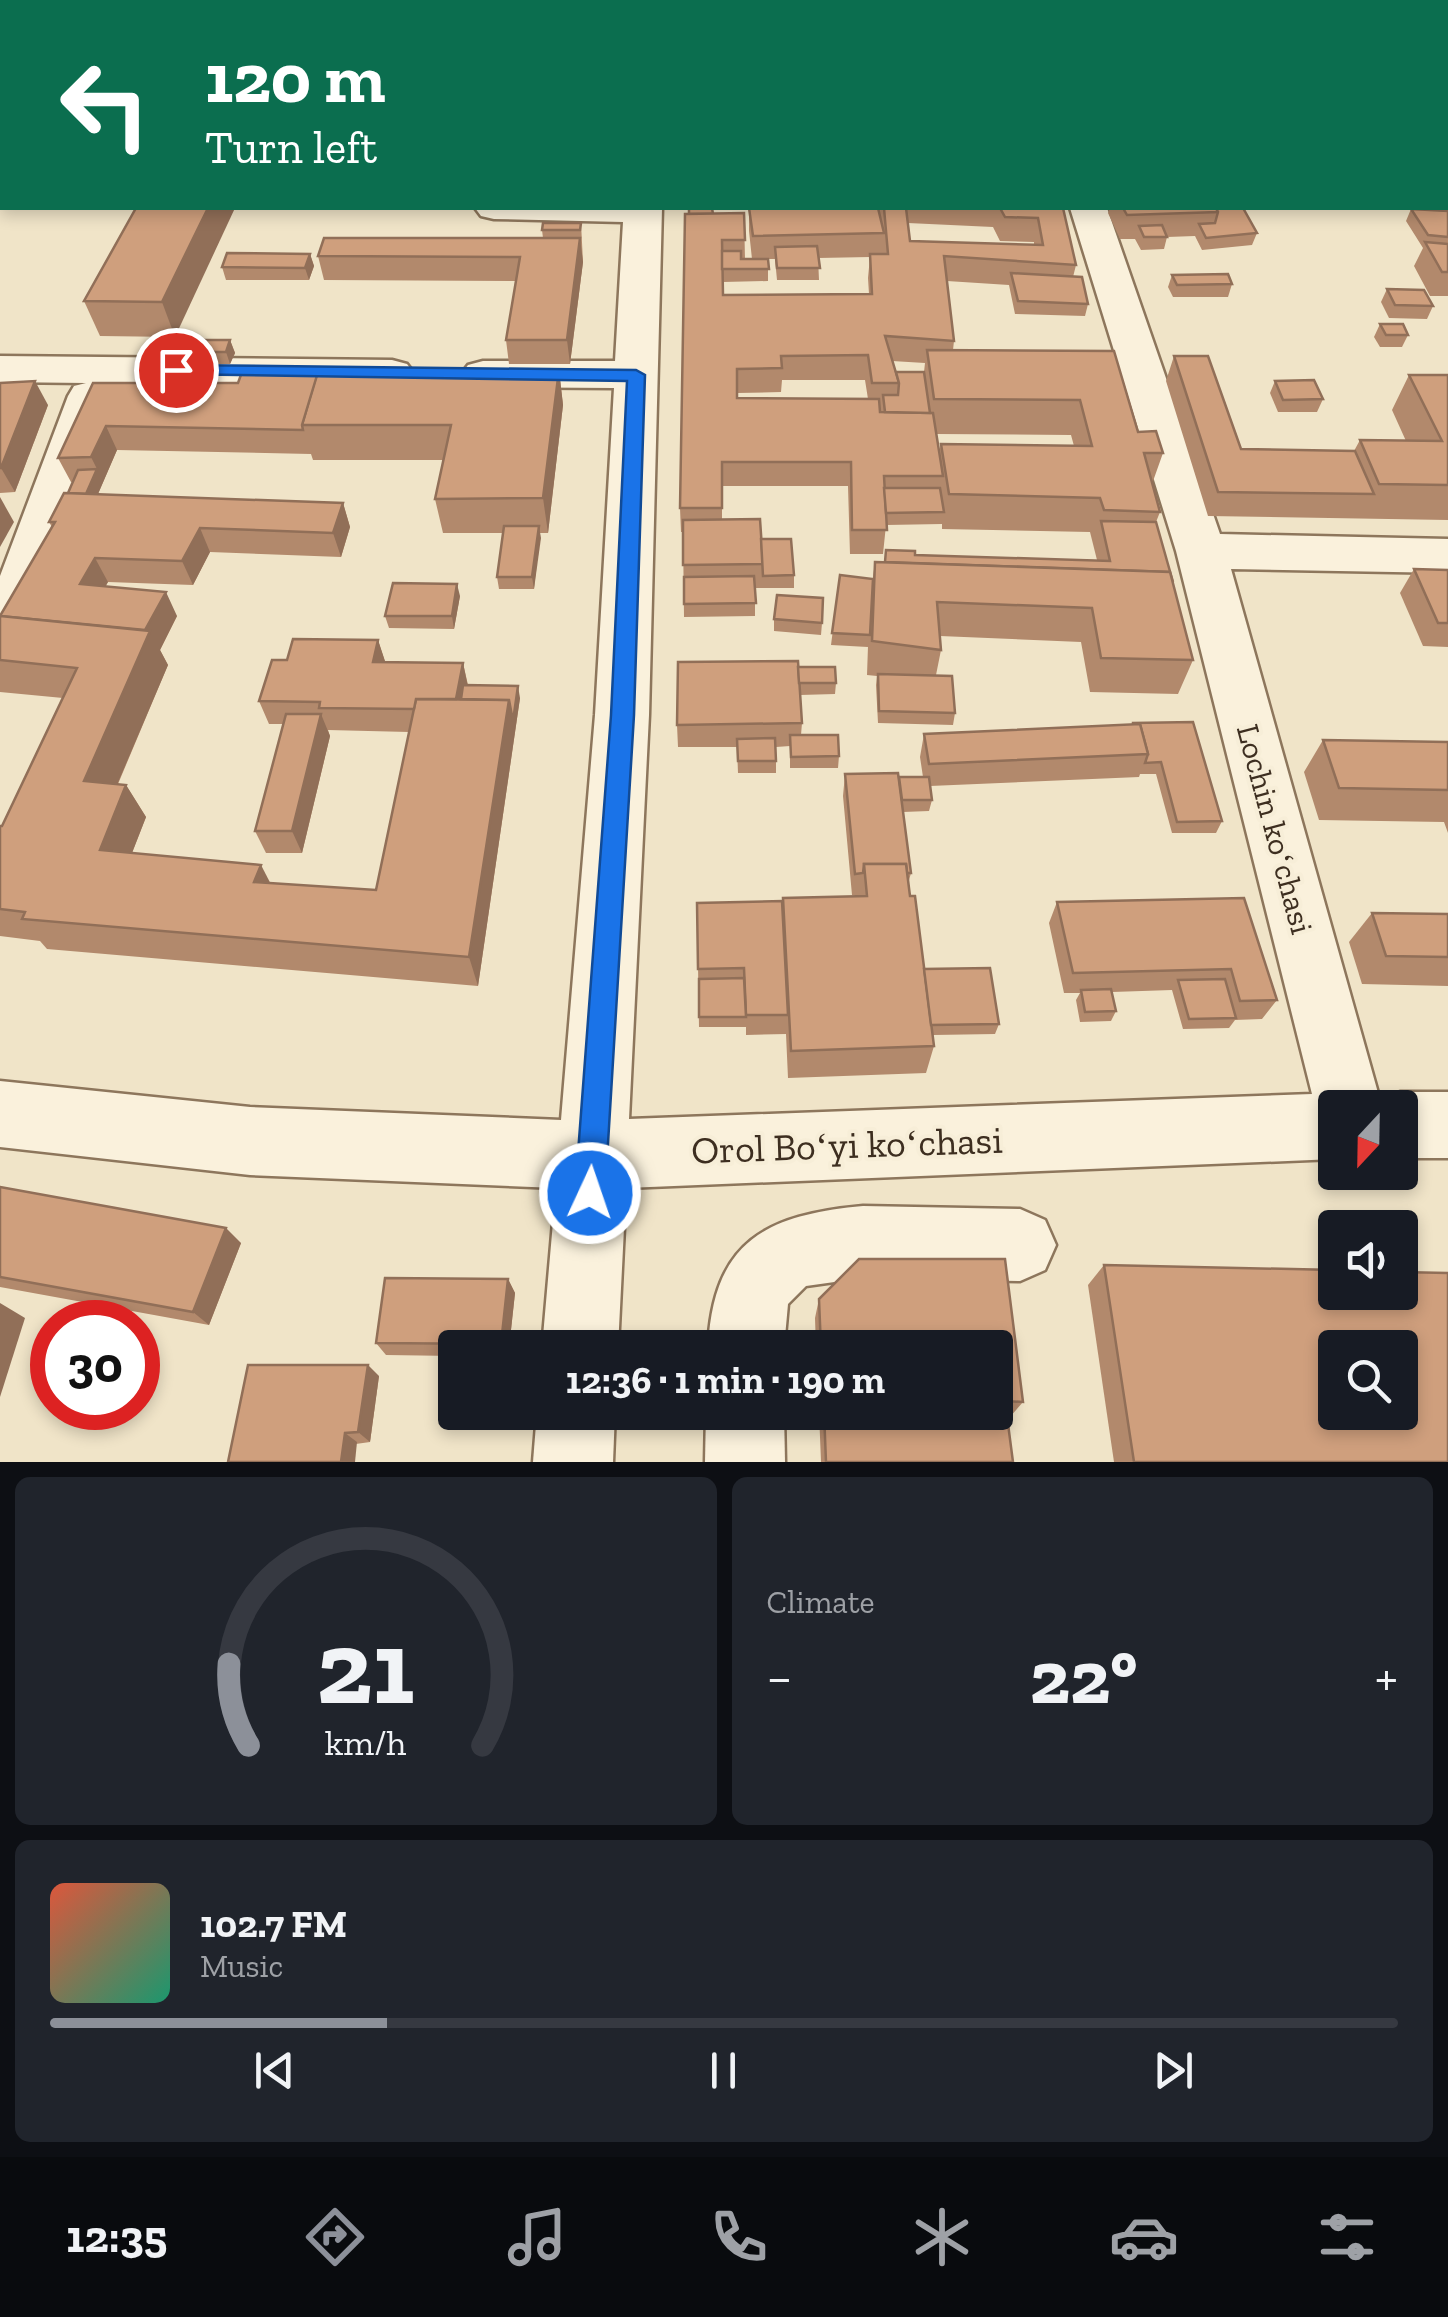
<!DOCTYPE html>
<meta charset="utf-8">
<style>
body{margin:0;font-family:"Zilla Slab",serif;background:#20242c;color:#f1f3f6;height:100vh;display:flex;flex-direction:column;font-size:38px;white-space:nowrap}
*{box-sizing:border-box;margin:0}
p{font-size:32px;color:#9ea1a6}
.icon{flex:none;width:55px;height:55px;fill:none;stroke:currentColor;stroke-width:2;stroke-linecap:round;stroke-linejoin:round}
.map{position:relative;height:1462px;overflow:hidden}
.details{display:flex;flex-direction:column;gap:15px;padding:15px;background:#0d0f14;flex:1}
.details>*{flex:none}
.hud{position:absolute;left:0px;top:0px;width:1450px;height:210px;box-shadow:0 5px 15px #0003;background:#0b6e4f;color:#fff;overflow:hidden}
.needle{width:65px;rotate:202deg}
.buttons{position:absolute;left:1318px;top:1090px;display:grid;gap:20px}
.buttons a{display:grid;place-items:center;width:100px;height:100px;border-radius:10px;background:#171b24;box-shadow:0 5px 15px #0003;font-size:50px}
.speed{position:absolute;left:30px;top:1300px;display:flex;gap:20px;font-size:50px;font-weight:700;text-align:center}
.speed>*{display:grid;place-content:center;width:130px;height:130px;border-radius:50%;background:#171b24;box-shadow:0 5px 15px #0003;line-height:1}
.speed .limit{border:15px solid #d22;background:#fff;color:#111}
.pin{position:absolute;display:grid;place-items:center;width:85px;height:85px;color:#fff;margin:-42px;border:5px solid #fff;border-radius:50%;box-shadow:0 2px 10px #0007}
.me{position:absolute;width:110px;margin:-55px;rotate:3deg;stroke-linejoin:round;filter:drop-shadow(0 0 8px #0008)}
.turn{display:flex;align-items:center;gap:35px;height:210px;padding:0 40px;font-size:45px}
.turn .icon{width:130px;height:130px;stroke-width:2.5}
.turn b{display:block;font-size:70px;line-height:85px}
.big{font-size:75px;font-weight:700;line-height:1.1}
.details .tile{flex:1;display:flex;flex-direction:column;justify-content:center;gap:15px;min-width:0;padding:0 35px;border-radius:15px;background:#20242c}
.details .dial{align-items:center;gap:0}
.dial svg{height:260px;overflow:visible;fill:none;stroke:#363941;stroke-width:7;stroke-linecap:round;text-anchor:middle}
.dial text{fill:#f1f3f6;stroke:none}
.song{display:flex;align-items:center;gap:30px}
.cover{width:120px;height:120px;border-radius:15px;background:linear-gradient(135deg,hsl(10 70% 55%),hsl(160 70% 35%))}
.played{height:10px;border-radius:5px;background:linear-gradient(90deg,#8c9099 25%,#363941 25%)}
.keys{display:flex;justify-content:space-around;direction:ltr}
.heat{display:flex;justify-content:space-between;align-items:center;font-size:55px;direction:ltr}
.details .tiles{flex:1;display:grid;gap:15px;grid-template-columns:1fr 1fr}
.tile:last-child{grid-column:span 2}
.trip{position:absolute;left:438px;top:1330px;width:575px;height:100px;border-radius:10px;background:#171b24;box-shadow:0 5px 15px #0003;font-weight:700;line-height:100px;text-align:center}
.menu{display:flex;height:160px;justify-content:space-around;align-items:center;background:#090b0e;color:#9ea1a6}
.menu .icon{width:70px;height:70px}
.menu .current{color:#8c9099}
.menu b{font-size:45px;color:#f1f3f6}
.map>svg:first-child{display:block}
</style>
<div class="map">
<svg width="1448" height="1462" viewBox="0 0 1448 1462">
<rect width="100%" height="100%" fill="#f0e4c8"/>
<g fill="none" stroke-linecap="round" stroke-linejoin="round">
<defs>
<g id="minor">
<rect x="642" y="0" width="30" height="2"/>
<path d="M1070,0H1100L1101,2H1071Z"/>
<path d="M475,208H662L649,715L629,1119L1312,1094L1176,551L1070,208H1107L1220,534L1448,539V573L1231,569L1380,1100L1400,1092H1448V1158H1400V1108H1335V1159L626,1188L618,1348H542L556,1188L250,1175L0,1147V1081L250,1107L561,1120L595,715L614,388L483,387L468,383L461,374L468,365L483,361H615L623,222L494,219L481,216Z"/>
<path d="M0,356L392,360L407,364L414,373L407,382L392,386L94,383L106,386L112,396L32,629L24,642L0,646V576L68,396L74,386L86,383L0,382Z"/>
<path d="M863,1206L1020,1209L1045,1220L1056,1245L1045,1270L1020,1281L863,1278L806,1286L788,1304L784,1348H708C713,1241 766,1215 863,1206Z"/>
<path d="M537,1412H615L613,1462H533Z"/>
<path d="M706,1412H784L785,1462H705Z"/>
</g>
</defs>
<!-- minor casing -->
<use href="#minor" stroke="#8d765c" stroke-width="5"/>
<!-- minor -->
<use href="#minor" fill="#faf1dc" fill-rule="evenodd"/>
</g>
<!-- wall -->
<g fill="#b2896c" fill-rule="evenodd">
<path d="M0,0H15L16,2H2V182H0Z"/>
<rect x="386" y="0" width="23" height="2"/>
<rect x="549" y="0" width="43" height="2"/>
<rect x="692" y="0" width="166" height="2"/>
<path d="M963,0H982V2H964Z"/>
<path d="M1137,0H1245L1244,2H1137Z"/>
<path d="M1267,0H1417L1418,2H1303V1H1298V2H1266Z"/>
<path d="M136,208L175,337L100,336L84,301Z"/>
<path d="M749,208H1063L1076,265L1073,277L1088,304L1085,316L1015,314L1009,285L947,281L954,341L953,350L1114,351L1138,432L1163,453L1152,484L1160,512L1156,522L1193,660L1178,694L1090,692L1081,642L940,636L941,650L936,675L955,713L953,725L878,723L876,685L877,676L867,675L868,646V647L831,645L840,575L872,584L875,562H884L915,555L1097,560L1090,532L942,529V524L886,525L883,554H850L848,486H722V519L761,539L794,575V588H755V616L684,617L683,532H681L680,508L689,214L744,213L745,259H752L749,231ZM908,223L993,227L1000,241L1034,242V245L910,241ZM870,257L868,278L869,294L723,295V282L768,281V259H775L777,280H819L818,258ZM892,361L925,363L924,372H896ZM782,380H865L868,399L737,398V393L781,392ZM936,434L1071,435L1074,446L941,444L939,453Z"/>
<path d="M1110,208H1243L1257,233L1252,245L1202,250L1195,236L1167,237L1164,249L1141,250L1135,239H1120L1108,213Z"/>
<path d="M1411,209L1448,211V296H1430L1414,266L1423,248L1406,221Z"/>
<path d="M581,223L583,262L570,364H509L506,340L516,281L324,280L318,256L543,238L542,230Z"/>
<path d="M310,254L314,266L309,280H226L222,267Z"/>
<path d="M1172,275L1232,284L1228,297H1173L1168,287Z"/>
<path d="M1387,289L1433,306L1427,319L1389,318L1381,302Z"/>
<path d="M1380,324L1408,335L1402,347H1380L1374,337Z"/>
<path d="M230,340L235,353L230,364H192L187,352Z"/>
<path d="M1174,356L1241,449L1354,451L1360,440L1406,441L1392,410L1409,375H1448V520L1208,516L1166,381Z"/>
<path d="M559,370L563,405L548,533H540L534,589H499L497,577L503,533H443L435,499L443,460H313L311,454L117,450L98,494L343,503L350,527L341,557L210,552L193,585L108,582L105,586L177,616L160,650L168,665L118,784L126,785L146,817L132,853L270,883L376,890L409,732L328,730L330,736L302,853H266L255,831L283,724H269L259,701L287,660L378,640L385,662L463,663L468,685L520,698L478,986L47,949L40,941L0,936V826H2L63,698L0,692V615L52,527L49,522L68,493L73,482H71L58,458L93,383H238Z"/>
<path d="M1275,381L1323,399L1317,412H1278L1270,393Z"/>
<path d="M0,383L48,405L15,492L0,493Z"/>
<path d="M1414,569L1448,570V647L1423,646L1400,593Z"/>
<path d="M460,596L454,629L389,628L385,616Z"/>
<path d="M774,619L822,623L821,635L774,631Z"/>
<path d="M798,667L836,683L835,694L800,695L802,723L801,735L839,756L838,768H790V746L776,747V773H738L737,747H678L677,725Z"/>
<path d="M1132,724L1222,821L1216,833H1172L1156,774H1140L1139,777L930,786L932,800L929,811L903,812L911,873L908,884L910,896L924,969L999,1024L995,1034L933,1035L934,1046L926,1073L788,1078L786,1034L746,1035V1027H699L697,903L782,901L859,896V895H852L843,796L845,774L899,777H923L920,757L924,734Z"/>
<path d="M1323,740L1448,742V833L1444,822L1319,820L1304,772Z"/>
<path d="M1244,898L1277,1000L1262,1019L1235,1020L1229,1028L1183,1029L1172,990L1112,992L1116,1011L1111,1021L1080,1022L1076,1000L1080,993H1064L1049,923L1057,902Z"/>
<path d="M1372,913L1448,914V986L1362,984L1349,942Z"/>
<path d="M0,1187L241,1243L209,1325L0,1287Z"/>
<path d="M859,1259H1005L1023,1402L1010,1417H1007L1013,1462H821L819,1412H995V1348H816L815,1318L819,1299Z"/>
<path d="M1104,1265L1448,1462H1114L1088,1285Z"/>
<path d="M508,1279L515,1293L509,1348H455V1356L386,1355L376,1343Z"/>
<path d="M379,1376L370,1442L228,1462Z"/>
</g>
<!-- shaded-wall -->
<g fill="#916f58">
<path d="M1,0H15L16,2H2V31L0,34Z"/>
<path d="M208,208H235L175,337L162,302Z"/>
<path d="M580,238L583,262L570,364L567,340Z"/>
<path d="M310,254L314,266L309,280L305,268Z"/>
<path d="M230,340L235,353L230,364L226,352Z"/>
<path d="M559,370L563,405L548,533L543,498Z"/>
<path d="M35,381L48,405L15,492L1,468Z"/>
<path d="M106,426L117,450L88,517L81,505L97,469L91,457Z"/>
<path d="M0,497L14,522L0,547Z"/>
<path d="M343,503L350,527L341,557L333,533Z"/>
<path d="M539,526L541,538L534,589L532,577Z"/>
<path d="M200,528L210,552L193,585L182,561Z"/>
<path d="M95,558L108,582L94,608L80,584Z"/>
<path d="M457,584L460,596L454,629L452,616Z"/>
<path d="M166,592L177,616L160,650L168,665L105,813L84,781L140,639Z"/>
<path d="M378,640L386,664L373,662Z"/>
<path d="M463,663L468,687L454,709Z"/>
<path d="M518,686L520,698L478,986L469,957L509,700Z"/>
<path d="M321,714L330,736L302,853L292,831Z"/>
<path d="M126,785L146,817L121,881L100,850Z"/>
<path d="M261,865L277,896L254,882Z"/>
<path d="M226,1228L241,1243L209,1325L193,1312Z"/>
<path d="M508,1279L515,1293L509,1348H503L501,1344Z"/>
<path d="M0,1303L25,1318L0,1397Z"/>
<path d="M368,1365L379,1376L370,1442L358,1432Z"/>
<path d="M345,1433L357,1442L355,1462H341Z"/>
</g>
<!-- building -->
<g fill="#cf9f7d" stroke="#916f58" stroke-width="2.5" fill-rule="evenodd">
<rect x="692" y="0" width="28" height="2"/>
<rect x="834" y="0" width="24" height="2"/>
<path d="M1103,0H1132L1134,2H1104Z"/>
<path d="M1273,0H1297L1298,2L1273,1Z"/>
<path d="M1304,0H1318L1319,2H1305Z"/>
<path d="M1388,0H1417L1418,2H1389Z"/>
<rect x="0" y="12" width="2" height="93"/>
<rect x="0" y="130" width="2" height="28"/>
<path d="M136,208H208L162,302L84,301Z"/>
<path d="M689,208H712L713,214H689Z"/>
<path d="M749,208H878L884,233L753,236Z"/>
<path d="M884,208H906L910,241L1043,245L1038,218L1005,217L1000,208H1063L1076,265L944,256L954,341L885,336L899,383H872L868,355L781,356L782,368L737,369V398L879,399L880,412L933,413L943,476H884L887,530H852L851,462H722V508H680L685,214L744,213L745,240H722L723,295L872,294L870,254H888Z"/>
<path d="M1123,208H1216L1218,212L1127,215Z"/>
<path d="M1216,208H1243L1257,233L1206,238L1199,224L1215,223L1218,212Z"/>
<path d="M1411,209L1448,211V237L1428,235Z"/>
<path d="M543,223H581L580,230H542Z"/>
<path d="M1162,225L1167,237H1144L1139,226Z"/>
<path d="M324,238H580L567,340H506L520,257L318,256Z"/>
<path d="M1425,242L1448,244V272H1442Z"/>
<path d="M817,246L820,268H777L775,247Z"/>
<path d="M722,251H741V259H768L769,269H722Z"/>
<path d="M227,253L310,254L305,268L222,267Z"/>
<path d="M1011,273L1082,277L1088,304L1018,301Z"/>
<path d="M1228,274L1232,284L1177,285L1172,275Z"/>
<path d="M1387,289L1424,290L1433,306L1395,305Z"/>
<path d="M1380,324H1403L1408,335H1386Z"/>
<path d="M193,340H230L226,352H187Z"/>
<path d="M927,350L1114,351L1138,432L1156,431L1163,453H1144L1160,512L1104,510L1100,498L949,494L941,444L1092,446L1080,400L934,399Z"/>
<path d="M1174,356H1208L1241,449L1355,451L1374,494L1218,492Z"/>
<path d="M318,370H559L543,498L435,499L451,425H302Z"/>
<path d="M242,372H318L302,425L303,430L106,426L91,457L58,458L93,383H238Z"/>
<path d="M896,372H924L930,413L885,412L883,395H898L899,383Z"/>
<path d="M1409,375H1448V485L1379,484L1360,440L1442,441Z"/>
<path d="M1314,380L1323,399L1283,400L1275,381Z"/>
<path d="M35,381L1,468H0V383Z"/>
<path d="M97,469L86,494L68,493L78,470Z"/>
<path d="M884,488H940L944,512L886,513Z"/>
<path d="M64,493L343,503L333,533L200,528L182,561L95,558L80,584L166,592L145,630L0,616L55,522H49Z"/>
<path d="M760,519L763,564L683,565V520Z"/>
<path d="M1101,521L1156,522L1173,582L1170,572L885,562L886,550L915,551V555L1110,561Z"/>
<path d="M504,526H539L532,577H497Z"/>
<path d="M761,539H791L794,575L763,576Z"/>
<path d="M875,562L1170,572L1193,660L1101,658L1092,608L937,602L941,650L872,641Z"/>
<path d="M1414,569L1448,570V623H1438Z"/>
<path d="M840,575L873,579L870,635L832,633Z"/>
<path d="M754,576L756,603L684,604V577Z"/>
<path d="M393,583L457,584L452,616H385Z"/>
<path d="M777,595L823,598L822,623L774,619Z"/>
<path d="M0,616L150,631L84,781L126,785L100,850L261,865L254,882L376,890L416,699L509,700L469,957L22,919L25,912L0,909V826H2L77,668L0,660Z"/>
<path d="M293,639L378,640L373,662L463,663L456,699H416L414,709L319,708L320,702L259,701L272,660H287Z"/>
<path d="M798,661L802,723L677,725L678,662Z"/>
<path d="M798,667H835L836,683H799Z"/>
<path d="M878,674L952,676L955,713L879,711Z"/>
<path d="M463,685L518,686L513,721L509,700L461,699Z"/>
<path d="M286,714H321L292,831H255Z"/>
<path d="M1193,722L1222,821L1177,822L1161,762L1145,763L1148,754L1140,724H1133V723Z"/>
<path d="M1140,724L1148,754L929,764L924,734Z"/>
<path d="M790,735H838L839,756L791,757Z"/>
<path d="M775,738L776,761H738L737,739Z"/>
<path d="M1323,740L1448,742V790L1339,788Z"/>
<path d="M898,773L911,873H907L906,864H864L863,873L855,874L845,774Z"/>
<path d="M899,777H929L932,800H902Z"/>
<path d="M864,864H906L910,896H915L934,1046L791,1051L783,898L867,896Z"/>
<path d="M1244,898L1277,1000L1240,1001L1231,969L1073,973L1057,902Z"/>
<path d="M782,901L788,1015H746L744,968L698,969L697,903Z"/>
<path d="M1372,913L1448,914V957L1386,956Z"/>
<path d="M990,968L999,1024L931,1025L924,969Z"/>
<path d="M744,978L746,1017H699V979Z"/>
<path d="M1225,979L1236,1018L1189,1019L1178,980Z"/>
<path d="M1111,989L1116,1011L1085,1012L1081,990Z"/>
<path d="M0,1187L226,1228L193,1312L0,1277Z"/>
<path d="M859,1259H1005L1023,1402L1005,1401L1013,1462H826L824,1412H995V1348H821L819,1299Z"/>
<path d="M1104,1265L1335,1270V1292H1400V1272L1448,1273V1462H1134ZM1335,1348H1400V1412H1335Z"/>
<path d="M385,1278L508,1279L501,1344L376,1343Z"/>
<path d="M248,1365H368L358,1432L345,1433L341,1462H228Z"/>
</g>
<!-- route -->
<path fill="#1a73e8" stroke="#114b97" stroke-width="2.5" d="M176,365L636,370L645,375L634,715L605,1193L600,1204L590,1208L580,1204L575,1193L611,715L627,381L170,374L167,370Z"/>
<g text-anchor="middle" stroke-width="8" stroke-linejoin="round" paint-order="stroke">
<!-- street labels -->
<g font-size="32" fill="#3d2e20" stroke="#f7eed8">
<text transform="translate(1275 829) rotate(75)" y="11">Lochin koʻchasi</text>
</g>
<!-- near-street labels -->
<g font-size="38" fill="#3d2e20" stroke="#f7eed8">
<text transform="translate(847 1145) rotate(-2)" y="13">Orol Boʻyi koʻchasi</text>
</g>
</g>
</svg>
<div class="buttons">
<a><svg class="needle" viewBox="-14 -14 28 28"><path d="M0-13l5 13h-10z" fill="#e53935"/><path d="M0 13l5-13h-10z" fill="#9ea1a6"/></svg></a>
<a><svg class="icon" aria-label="sound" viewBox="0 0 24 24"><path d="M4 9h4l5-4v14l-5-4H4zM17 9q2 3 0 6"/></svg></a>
<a><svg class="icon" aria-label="search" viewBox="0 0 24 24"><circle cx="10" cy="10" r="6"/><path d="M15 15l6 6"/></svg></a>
</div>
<div class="speed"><div class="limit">30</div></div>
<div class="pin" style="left:176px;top:370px;background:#d93025"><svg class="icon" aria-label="arrive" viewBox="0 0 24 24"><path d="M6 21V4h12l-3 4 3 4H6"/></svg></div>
<svg class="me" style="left:590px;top:1193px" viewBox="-20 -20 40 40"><circle r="17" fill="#1a73e8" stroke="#fff" stroke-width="3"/><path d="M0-11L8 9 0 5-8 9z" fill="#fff"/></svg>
<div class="trip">12:36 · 1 min · 190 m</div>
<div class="hud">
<div class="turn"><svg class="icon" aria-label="left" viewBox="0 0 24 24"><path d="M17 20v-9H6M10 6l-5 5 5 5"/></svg><div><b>120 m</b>Turn left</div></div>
</div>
</div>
<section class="details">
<div class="tiles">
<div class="tile dial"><svg viewBox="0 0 100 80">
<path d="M14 69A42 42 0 1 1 86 69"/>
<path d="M14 69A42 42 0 0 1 8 44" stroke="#8c9099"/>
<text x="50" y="56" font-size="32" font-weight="700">21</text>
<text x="50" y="72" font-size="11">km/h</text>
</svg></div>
<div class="tile"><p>Climate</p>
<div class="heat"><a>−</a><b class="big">22°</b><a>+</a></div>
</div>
<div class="tile">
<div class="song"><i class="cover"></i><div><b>102.7 FM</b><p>Music</p></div></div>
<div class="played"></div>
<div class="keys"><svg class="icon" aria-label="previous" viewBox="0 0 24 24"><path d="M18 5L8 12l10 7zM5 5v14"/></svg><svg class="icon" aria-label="pause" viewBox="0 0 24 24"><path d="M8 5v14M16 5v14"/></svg><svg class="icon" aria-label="next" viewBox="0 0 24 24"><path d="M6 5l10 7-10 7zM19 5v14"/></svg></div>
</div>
</div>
</section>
<nav class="menu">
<b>12:35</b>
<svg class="icon current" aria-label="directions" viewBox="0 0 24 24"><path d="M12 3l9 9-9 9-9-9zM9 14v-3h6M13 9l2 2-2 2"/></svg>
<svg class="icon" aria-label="music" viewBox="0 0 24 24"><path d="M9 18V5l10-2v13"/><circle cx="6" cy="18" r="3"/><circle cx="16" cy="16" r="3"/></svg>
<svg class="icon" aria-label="phone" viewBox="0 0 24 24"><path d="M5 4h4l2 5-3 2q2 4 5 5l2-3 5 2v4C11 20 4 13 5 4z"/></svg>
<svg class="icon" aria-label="climate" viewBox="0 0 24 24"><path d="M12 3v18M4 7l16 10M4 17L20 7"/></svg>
<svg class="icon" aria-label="car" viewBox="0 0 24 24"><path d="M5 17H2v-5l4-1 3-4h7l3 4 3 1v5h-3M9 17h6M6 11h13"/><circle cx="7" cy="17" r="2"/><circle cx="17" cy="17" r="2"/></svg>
<svg class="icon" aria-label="filters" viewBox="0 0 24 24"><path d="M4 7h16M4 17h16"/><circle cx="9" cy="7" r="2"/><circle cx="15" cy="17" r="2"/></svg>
</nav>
